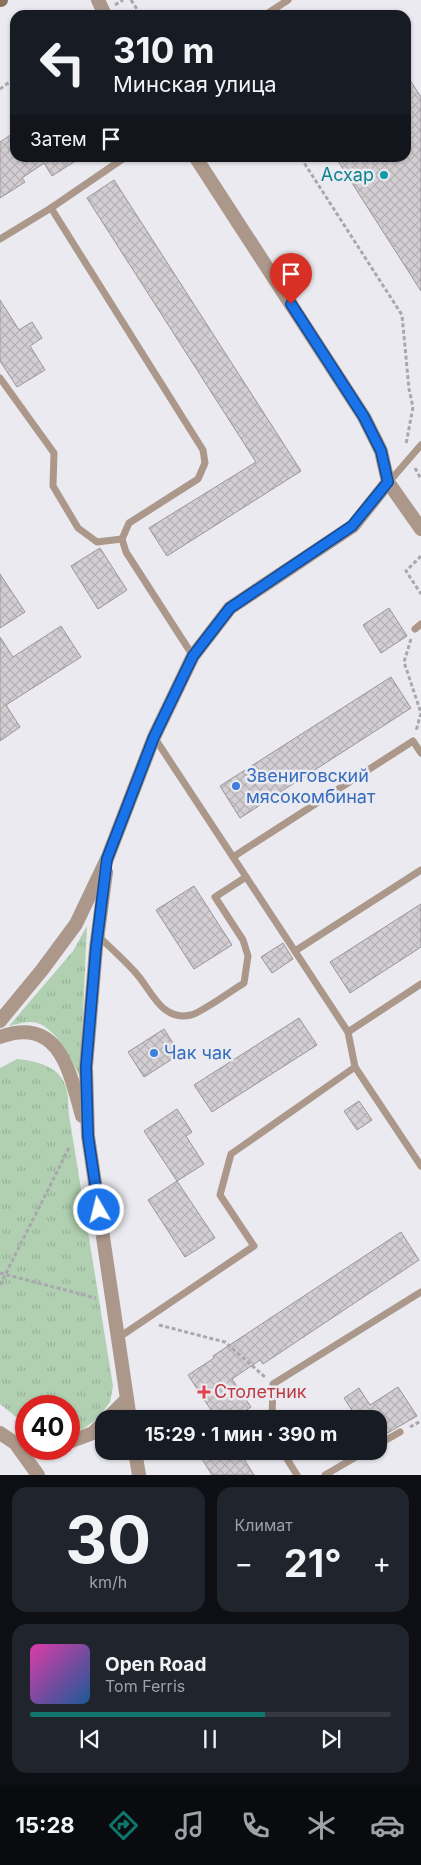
<!DOCTYPE html>
<html lang="ru">
<meta charset="utf-8">
<style>
body{margin:0;font-family:Inter,sans-serif;background:#20242c;color:#f1f3f6;height:100vh;display:flex;flex-direction:column;font-size:19px;white-space:nowrap}
*{box-sizing:border-box;margin:0}
p{font-size:16px;color:#9ea1a6}
.icon{flex:none;width:28px;height:28px;fill:none;stroke:currentColor;stroke-width:2;stroke-linecap:round;stroke-linejoin:round}
.map{position:relative;height:1475px;overflow:hidden}
.panel{display:flex;flex-direction:column;gap:12px;padding:12px;background:#0d0f14;flex:1}
.panel>*{flex:none}
.top-card{position:absolute;left:10px;top:10px;width:401px;height:152px;border-radius:15px;box-shadow:0 1px 4px #0004;background:#171b24;color:#f1f3f6;overflow:hidden}
.speed{position:absolute;left:15px;top:1395px;display:flex;gap:10px;font-size:25px;font-weight:700;text-align:center}
.speed>*{display:grid;place-content:center;width:65px;height:65px;border-radius:50%;background:#171b24;box-shadow:0 1px 4px #0004;line-height:1}
.speed .limit{border:8px solid #d22;background:#fff;color:#111}
.pin{position:absolute;display:grid;place-items:center;width:42px;height:42px;color:#fff;margin:-51px -21px;border-radius:50% 50% 50% 0;rotate:-45deg;box-shadow:0 0 5px #0007}
.pin .icon{rotate:45deg}
.me{position:absolute;width:55px;margin:-28px;rotate:352deg;stroke-linejoin:round;filter:drop-shadow(0 0 4px #0008)}
.turn{display:flex;align-items:center;gap:18px;height:105px;padding:0 20px;font-size:22px}
.turn .icon{width:65px;height:65px;stroke-width:2.5}
.turn b{display:block;font-size:35px;line-height:42px}
.then{display:flex;align-items:center;height:48px;padding:0 20px;background:#0003;gap:10px;font-size:19px}
.big{font-size:38px;font-weight:700;line-height:1.1}
.panel .widget{flex:1;display:flex;flex-direction:column;justify-content:center;gap:8px;min-width:0;padding:0 18px;border-radius:15px;background:#20242c}
.panel .dial{align-items:center;gap:0}
.dial b{font-size:65px;line-height:1}
.song{display:flex;align-items:center;gap:15px}
.cover{width:60px;height:60px;border-radius:8px;background:linear-gradient(135deg,hsl(320 70% 55%),hsl(210 70% 35%))}
.played{height:5px;border-radius:2px;background:linear-gradient(90deg,#0f766e 65%,#363941 65%)}
.keys{display:flex;justify-content:space-around;direction:ltr}
.heat{display:flex;justify-content:space-between;align-items:center;font-size:28px;direction:ltr}
.panel .tiles{flex:1;display:grid;gap:12px;grid-template-columns:1fr 1fr}
.widget:last-child{grid-column:span 2}
.trip{position:absolute;left:95px;top:1410px;width:292px;height:50px;border-radius:15px;background:#171b24;box-shadow:0 1px 4px #0004;font-weight:700;line-height:50px;text-align:center}
.dock{display:flex;height:80px;justify-content:space-around;align-items:center;background:#090b0e;color:#9ea1a6}
.dock .icon{width:35px;height:35px}
.dock .current{color:#0f766e}
.dock b{font-size:22px;color:#f1f3f6}
.map>svg:first-child{display:block}
</style>
<div class="map">
<svg width="421" height="1475" viewBox="0 0 421 1475">
<defs>
<pattern id="grass-tufts" width="24" height="20" patternUnits="userSpaceOnUse" patternTransform="scale(1.25)"><rect width="24" height="20" fill="#b0d0b1"/><path d="M3 7l-1-3M5 7V3M7 7l1-3M15 17l-1-3M17 17v-4M19 17l1-3" fill="none" stroke="#97b298"/></pattern>
<pattern id="building-cross-hatch" width="8" height="8" patternUnits="userSpaceOnUse" patternTransform="scale(1.25)"><rect width="8" height="8" fill="#d2ced2"/><path d="M0 0l8 8M0 8l8-8" fill="none" stroke="#b4b0b4"/></pattern>
</defs>
<rect width="100%" height="100%" fill="#eaeaf0"/>
<!-- grass -->
<g fill="url(#grass-tufts)">
<path d="M87,926L80,1077C72,1060 56,1028 37,1023C28,1020 18,1024 9,1026L73,951Z"/>
<path d="M17,1059C37,1061 59,1066 66,1087C69,1096 68,1106 69,1115L113,1386L110,1402L98,1418L83,1429L69,1431V1406H26V1425L0,1404V1068Z"/>
</g>
<!-- building -->
<g fill="url(#building-cross-hatch)" stroke="#99969a">
<path d="M406,74L421,97V291L336,158H406Z"/>
<path d="M15,132V158H80L52,176L44,163L22,178L25,182L0,198V142Z"/>
<path d="M114,180L301,471L167,556L149,528L256,462L87,198Z"/>
<path d="M0,300L19,330L32,322L42,338L30,346L45,370L17,387L0,361Z"/>
<path d="M100,548L127,590L98,609L71,566Z"/>
<path d="M0,574L25,612L0,628Z"/>
<path d="M389,608L407,636L381,653L363,625Z"/>
<path d="M61,626L81,657L6,705L20,727L0,741V637L13,657Z"/>
<path d="M391,677L411,708L240,818L220,786Z"/>
<path d="M194,886L232,945L194,969L156,910Z"/>
<path d="M421,904V947L350,993L330,962Z"/>
<path d="M283,943L293,959L272,973L261,957Z"/>
<path d="M299,1018L317,1045L212,1112L194,1085Z"/>
<path d="M164,1029L180,1054L144,1077L128,1052Z"/>
<path d="M359,1101L372,1120L357,1130L344,1111Z"/>
<path d="M177,1109L192,1132L186,1136L204,1164L177,1181L215,1238L185,1257L148,1200L177,1181L144,1131Z"/>
<path d="M401,1232L419,1260L263,1364L260,1360L232,1379L251,1407L234,1419H217L188,1375L214,1358L213,1356Z"/>
<path d="M398,1387L417,1416L379,1438V1419H349L355,1415L344,1398L359,1388L370,1405Z"/>
<path d="M197,1451H239L254,1475H212Z"/>
</g>
<g fill="none" stroke-linecap="round" stroke-linejoin="round">
<!-- path -->
<g stroke="#a8a8ad" stroke-width="3" stroke-dasharray="4 2.5" stroke-linecap="butt">
<path d="M131,0L141,15"/>
<path d="M115,5L123,0"/>
<path d="M0,89L15,78"/>
<path d="M301,158L402,315L409,389L413,407L406,444"/>
<path d="M415,468L421,479"/>
<path d="M421,556L406,571L421,594"/>
<path d="M411,639L404,662L421,713L416,731"/>
<path d="M0,1273L96,1298"/>
<path d="M0,1285L70,1146"/>
<path d="M159,1325L225,1342L265,1377"/>
<path d="M410,1427L421,1421"/>
</g>
<!-- service -->
<g stroke="#ac988a" stroke-width="7">
<path d="M265,15L288,0"/>
<path d="M51,208L124,158"/>
<path d="M0,239L51,208L203,450L205,463L198,479L129,523L122,539L126,552L193,656"/>
<path d="M0,378L54,453L53,486L78,528L97,542L122,539"/>
<path d="M389,482L421,445"/>
<path d="M415,629L421,624"/>
<path d="M154,737L233,857L413,741L421,753"/>
<path d="M233,857L348,1032L355,1067L421,1166"/>
<path d="M98,936C110,947 122,958 134,971C151,988 160,1022 191,1015C201,1013 234,989 244,983L248,956L243,940L215,897L246,877"/>
<path d="M295,951L421,870"/>
<path d="M348,1032L421,984"/>
<path d="M118,1338L254,1246L220,1195L231,1154L355,1067"/>
<path d="M272,1419L273,1384L421,1292"/>
<path d="M379,1444L400,1432"/>
<path d="M282,1451L297,1475"/>
<path d="M325,1475L366,1451"/>
</g>
<!-- minor -->
<path stroke="#ac988a" stroke-width="14" d="M388,482L421,529"/>
<!-- tertiary -->
<g stroke="#ac988a" stroke-width="14">
<path d="M98,0L105,15"/>
<path d="M106,872L96,948L86,1067L88,1136L130,1419"/>
<path d="M0,1021L42,970L76,924L107,859L154,737L193,656L230,608L353,526L388,482L381,451L364,417L196,158"/>
<path d="M0,1037C60,1015 70,1073 82,1116"/>
<path d="M107,1419L127,1399"/>
<path d="M0,1433L15,1443L38,1475"/>
<path d="M69,1442L93,1433L104,1422"/>
<path d="M135,1451L139,1475"/>
</g>
<!-- secondary -->
<path stroke="#8c715c" stroke-width="14" d="M0,0H1"/>
</g>
<g fill="none" stroke-linecap="round" stroke-linejoin="round">
<defs>
<path id="route" d="M99,1210L88,1136L86,1067L96,948L107,859L154,737L193,656L230,608L352,526L388,482L381,451L364,417L291,304"/>
</defs>
<!-- route casing -->
<use href="#route" stroke="#114b97" stroke-width="12"/>
<!-- route -->
<use href="#route" stroke="#1a73e8" stroke-width="9"/>
</g>
<!-- markers -->
<circle fill="#0f9aa8" stroke="#eaeaf0" stroke-width="2" cx="384" cy="175" r="5"/>
<g fill="#3f7fe0" stroke="#eaeaf0" stroke-width="2">
<circle cx="236" cy="786" r="5"/>
<circle cx="154" cy="1053" r="5"/>
</g>
<path fill="#e0444e" stroke="#eaeaf0" stroke-width="2" d="M201.5 1384.5h5v5h5v5h-5v5h-5v-5h-5v-5h5z"/>
<g text-anchor="middle" stroke-width="5" stroke-linejoin="round" paint-order="stroke">
<!-- culture labels -->
<g font-size="18" fill="#0d838f" stroke="#eaeaf0" text-anchor="end">
<text x="374" y="181">Асхар</text>
</g>
<!-- shop labels -->
<g font-size="18" fill="#366cbe" stroke="#eaeaf0" text-anchor="start">
<text x="246" y="782">Звениговский<tspan x="246" dy="21">мясокомбинат</tspan></text>
<text x="164" y="1059">Чак чак</text>
</g>
<!-- health labels -->
<g font-size="18" fill="#be3a42" stroke="#eaeaf0" text-anchor="start">
<text x="214" y="1398">Столетник</text>
</g>
</g>
</svg>
<div class="speed"><div class="limit">40</div></div>
<div class="pin" style="left:291px;top:304px;background:#d93025"><svg class="icon" aria-label="arrive" viewBox="0 0 24 24"><path d="M6 21V4h12l-3 4 3 4H6"/></svg></div>
<svg class="me" style="left:99px;top:1210px" viewBox="-20 -20 40 40"><circle r="17" fill="#1a73e8" stroke="#fff" stroke-width="3"/><path d="M0-11L8 9 0 5-8 9z" fill="#fff"/></svg>
<div class="trip">15:29 · 1 мин · 390 m</div>
<div class="top-card">
<div class="turn"><svg class="icon" aria-label="left" viewBox="0 0 24 24"><path d="M17 20v-9H6M10 6l-5 5 5 5"/></svg><div><b>310 m</b>Минская улица</div></div>
<div class="then">Затем<svg class="icon" aria-label="arrive" viewBox="0 0 24 24"><path d="M6 21V4h12l-3 4 3 4H6"/></svg></div>
</div>
</div>
<section class="panel">
<div class="tiles">
<div class="widget dial"><b>30</b><p>km/h</p></div>
<div class="widget"><p>Климат</p>
<div class="heat"><a>−</a><b class="big">21°</b><a>+</a></div>
</div>
<div class="widget">
<div class="song"><i class="cover"></i><div><b>Open Road</b><p>Tom Ferris</p></div></div>
<div class="played"></div>
<div class="keys"><svg class="icon" aria-label="previous" viewBox="0 0 24 24"><path d="M18 5L8 12l10 7zM5 5v14"/></svg><svg class="icon" aria-label="pause" viewBox="0 0 24 24"><path d="M8 5v14M16 5v14"/></svg><svg class="icon" aria-label="next" viewBox="0 0 24 24"><path d="M6 5l10 7-10 7zM19 5v14"/></svg></div>
</div>
</div>
</section>
<nav class="dock">
<b>15:28</b>
<svg class="icon current" aria-label="directions" viewBox="0 0 24 24"><path d="M12 3l9 9-9 9-9-9zM9 14v-3h6M13 9l2 2-2 2"/></svg>
<svg class="icon" aria-label="music" viewBox="0 0 24 24"><path d="M9 18V5l10-2v13"/><circle cx="6" cy="18" r="3"/><circle cx="16" cy="16" r="3"/></svg>
<svg class="icon" aria-label="phone" viewBox="0 0 24 24"><path d="M5 4h4l2 5-3 2q2 4 5 5l2-3 5 2v4C11 20 4 13 5 4z"/></svg>
<svg class="icon" aria-label="climate" viewBox="0 0 24 24"><path d="M12 3v18M4 7l16 10M4 17L20 7"/></svg>
<svg class="icon" aria-label="car" viewBox="0 0 24 24"><path d="M5 17H2v-5l4-1 3-4h7l3 4 3 1v5h-3M9 17h6M6 11h13"/><circle cx="7" cy="17" r="2"/><circle cx="17" cy="17" r="2"/></svg>
</nav>
